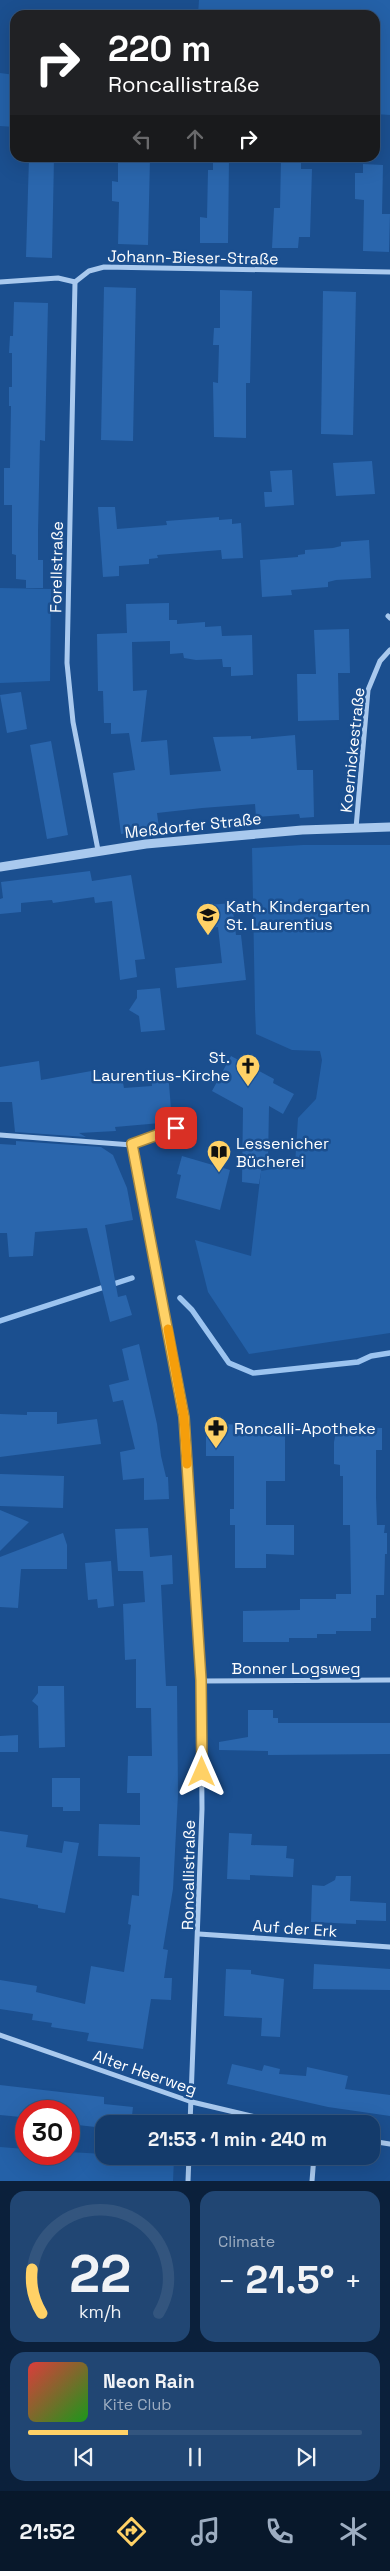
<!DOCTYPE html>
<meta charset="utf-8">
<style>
body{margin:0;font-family:"Space Grotesk",sans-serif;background:#214673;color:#f1f3f6;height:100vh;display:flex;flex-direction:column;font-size:19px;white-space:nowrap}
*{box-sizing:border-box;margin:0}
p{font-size:16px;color:#9dadc1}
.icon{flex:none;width:28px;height:28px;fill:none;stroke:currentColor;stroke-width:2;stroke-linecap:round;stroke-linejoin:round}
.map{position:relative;height:2181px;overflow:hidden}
.side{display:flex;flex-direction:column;gap:10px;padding:10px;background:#0b203b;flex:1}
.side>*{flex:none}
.hud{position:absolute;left:10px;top:10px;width:370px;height:152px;border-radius:15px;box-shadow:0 5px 20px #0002,0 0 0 1px #33557e;background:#202124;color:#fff;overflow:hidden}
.speed{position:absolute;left:15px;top:2100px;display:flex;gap:10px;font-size:25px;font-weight:700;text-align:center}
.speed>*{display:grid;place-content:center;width:65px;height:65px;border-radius:50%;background:#143b6b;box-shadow:0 5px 20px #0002,0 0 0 1px #33557e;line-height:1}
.speed .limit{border:8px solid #d22;background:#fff;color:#111}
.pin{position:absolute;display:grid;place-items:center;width:42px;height:42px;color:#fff;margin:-21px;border-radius:10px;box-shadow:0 2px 8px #0006}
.me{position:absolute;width:55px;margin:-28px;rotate:0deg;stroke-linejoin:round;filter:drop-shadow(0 0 4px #0008)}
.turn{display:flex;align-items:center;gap:18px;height:105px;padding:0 15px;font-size:22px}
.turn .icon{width:65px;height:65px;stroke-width:2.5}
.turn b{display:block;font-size:35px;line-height:42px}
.lanes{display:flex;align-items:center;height:48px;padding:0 15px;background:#0003;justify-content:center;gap:25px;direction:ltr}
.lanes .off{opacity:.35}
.big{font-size:38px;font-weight:600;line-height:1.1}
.side .tile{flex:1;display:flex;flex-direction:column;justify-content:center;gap:8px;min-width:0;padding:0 18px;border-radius:15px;background:#214673}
.side .dial{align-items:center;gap:0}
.dial svg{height:130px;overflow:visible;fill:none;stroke:#33557e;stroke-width:7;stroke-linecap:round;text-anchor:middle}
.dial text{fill:#f1f3f6;stroke:none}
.song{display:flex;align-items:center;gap:15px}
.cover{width:60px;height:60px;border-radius:8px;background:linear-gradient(135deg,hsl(0 70% 55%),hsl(120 70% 35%))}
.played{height:5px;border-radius:2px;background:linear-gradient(90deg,#ffd166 30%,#33557e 30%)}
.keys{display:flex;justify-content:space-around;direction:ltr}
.heat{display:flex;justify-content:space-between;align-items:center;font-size:28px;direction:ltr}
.side .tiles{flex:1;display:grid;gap:10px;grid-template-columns:1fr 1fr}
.tile:last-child{grid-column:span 2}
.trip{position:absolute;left:95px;top:2115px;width:285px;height:50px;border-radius:15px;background:#143b6b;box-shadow:0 5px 20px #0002,0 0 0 1px #33557e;font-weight:600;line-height:50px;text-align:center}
.tabs{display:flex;height:80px;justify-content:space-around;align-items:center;background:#08182b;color:#9dadc1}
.tabs .icon{width:35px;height:35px}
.tabs .active{color:#ffd166}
.tabs b{font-size:22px;color:#f1f3f6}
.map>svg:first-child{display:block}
</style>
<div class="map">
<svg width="390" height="2181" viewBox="0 0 390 2181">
<rect width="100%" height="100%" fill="#1b4f8f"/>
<!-- green -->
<g fill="#2461a8">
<path d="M199,0H390V115L375,114V15H198Z"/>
<path d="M0,73L15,75V127L0,126Z"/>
<path d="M0,588L51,589L50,681L0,683Z"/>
<path d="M303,845H390V1333L249,1354L208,1292L195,1240L251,1256L261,1171L295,1165L298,1118L316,1099L322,1060L320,1051L292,1050L256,1034L255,1009L252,848Z"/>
<path d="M0,2147L26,2149V2154H69V2152L104,2154V2156L174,2159L173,2181H0Z"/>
</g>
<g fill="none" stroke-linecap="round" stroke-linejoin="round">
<!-- stream -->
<g stroke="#9cc4f0" stroke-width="5.5">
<path d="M180,1298L192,1310L229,1363L253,1373L358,1362L371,1356L390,1353"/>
<path d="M0,1321L132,1278"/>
</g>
</g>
<!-- building -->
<g fill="#2a66ad">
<path d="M29,158H54L52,258L26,257Z"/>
<path d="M118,158H150L148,245L118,244L119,202L112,201V181L118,182Z"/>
<path d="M213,158H229L228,243H200V217L207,218L208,170H213Z"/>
<path d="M281,158H301V169H312L310,237H299L298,248H272L274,208H280Z"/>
<path d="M363,164L383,165L382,214H390L389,252L363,251L364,200L355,199V173H363Z"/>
<path d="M104,287L136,288L133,441L101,440Z"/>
<path d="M220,290L252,291L250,383H246V438L214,437L213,382L218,383L219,345H213L214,328H220Z"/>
<path d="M323,291L356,292L353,435L321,434Z"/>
<path d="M14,302L48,303L45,441L40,440L38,532V560H43V588H26V580L16,579V555L12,554V505H4V468H10L11,406H9V387H12V353H9L10,336H13Z"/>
<path d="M372,461L375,494L336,496L333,463Z"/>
<path d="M292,470L294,505L265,507L264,492H272L270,471Z"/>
<path d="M98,507H115L117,529L167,525L166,521L219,517V520L232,519V524L241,523L243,558L222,559L221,550L157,555L158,558L149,559V564L119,566V576L103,577Z"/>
<path d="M369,540L371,578L336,580L328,582V587L291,590L292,595L262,597L260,560L298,557V555L305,554V550L333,548L341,546V542Z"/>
<path d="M169,603V620H177V624L205,622V627L221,626L222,636L252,635L253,675L231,676V667H223L222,659L196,660L184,658L183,653L170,654V641L132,642L133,691L147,690L141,742L167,740L170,775L221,771L213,737L251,736V739L295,735L297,770H313L314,817L300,818L299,814L256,817L255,804L202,808L157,813L159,828L121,834L113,773L135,770L129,733L111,734V723H104L103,691H98L97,634L127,633L126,604Z"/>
<path d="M349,629L350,673H338L339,720L298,721L297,674H316L314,630Z"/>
<path d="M21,692L27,729L7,733L0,695Z"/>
<path d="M51,741L68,835L47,839L30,745Z"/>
<path d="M90,871L92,881L131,875L145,959L135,960L137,977L120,980L112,901L95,903L94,897L53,903L52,900L21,903V912L0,914V899L3,898L1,882Z"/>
<path d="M232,903L236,935H241L246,980L177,988L175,968L222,963L218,927L211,928L209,905Z"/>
<path d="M160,988L165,1030L141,1032L139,1016L129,1010L137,998V990Z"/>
<path d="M231,1056L274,1079L273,1083L294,1094L283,1114L269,1106L268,1161L263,1160L259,1184L242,1182L243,1108L212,1091Z"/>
<path d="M39,1061L41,1080L97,1070L99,1081L122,1078L124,1088L152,1086L151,1072L168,1071L172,1122L115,1127L116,1131L79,1133L86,1137L15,1132L12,1102H0V1067Z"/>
<path d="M16,1141L101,1147L113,1155L127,1188L133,1220L105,1225L118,1297L126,1295L132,1315L110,1322L87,1228L35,1232L33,1256L9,1257L7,1233H0V1144L16,1145Z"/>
<path d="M182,1156L230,1170L220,1210L176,1198L181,1175L177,1174Z"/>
<path d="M139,1344L157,1424L161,1456L166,1477H168L169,1499L144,1500V1478L123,1480L120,1452L135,1449L123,1400L113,1402L109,1385L129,1380L122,1349Z"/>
<path d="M27,1412H57V1424L97,1419L101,1444L0,1457V1414L27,1415Z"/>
<path d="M206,1424L285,1425V1481H266V1525H294V1555L266,1554V1568H235V1525H230V1509H234V1456H206Z"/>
<path d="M355,1427L382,1428V1450H376V1497L377,1525H385L384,1533H387V1554H385L384,1595H376V1618H371V1631H336V1634H317V1638H289V1642H243V1611L300,1610V1599H336V1594H351L350,1525H343V1476H340V1465L334,1464V1442L336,1432H355Z"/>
<path d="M0,1474L64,1476L63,1508L0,1506Z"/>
<path d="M0,1510L29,1522L0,1551Z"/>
<path d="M148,1528L150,1557L172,1555L173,1584L161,1585L166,1686H177L178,1794L173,1889L163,1949L168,1950L164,1978H172L171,2000L151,1999L143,2049L87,2041L89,2033L51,2027L52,2023L32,2020L33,2014L0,2009V1980L37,1986L36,1992L85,2004L91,1966L124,1972L131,1925L128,1924L132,1895L139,1896L140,1857L98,1856L99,1824L140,1825V1793H127L128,1756H152L151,1708H136V1659L125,1660L123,1604L145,1602L143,1571H118L115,1529Z"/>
<path d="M63,1533L67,1545V1569H21L18,1608L0,1607V1557Z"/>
<path d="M111,1561L114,1606L98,1608L97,1599L88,1600L85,1563Z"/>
<path d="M38,1686H64L65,1747L39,1748L38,1706L32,1701L38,1693Z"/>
<path d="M248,1710H273V1718H278V1723H390V1754L268,1755V1751L219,1750V1742L248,1737Z"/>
<path d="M18,1735V1752H0V1736Z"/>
<path d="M52,1778H80V1811H63V1807H52Z"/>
<path d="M0,1831L28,1835L26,1847L62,1853L64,1841L79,1843L65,1913L38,1908V1905L0,1898Z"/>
<path d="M229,1833L252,1834L251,1845L287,1846L286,1858L294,1859L293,1877L250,1875V1880L227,1879Z"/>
<path d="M336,1876H351L350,1901L386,1903V1921L356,1920V1924L311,1922L312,1885L324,1886L335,1880Z"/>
<path d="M314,1964L390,1969V1990L313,1989Z"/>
<path d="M226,1969L251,1970V1974L284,1979L280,2037L261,2036L262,2018L224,2016Z"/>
<path d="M232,2064L262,2071L264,2065L280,2069L279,2074L306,2076L307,2067L348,2076L345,2089L390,2095V2116L328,2107L227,2084Z"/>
<path d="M0,2085L104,2097V2104L133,2107L131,2124H104V2128L69,2124V2111H26L21,2112V2117L0,2115Z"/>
</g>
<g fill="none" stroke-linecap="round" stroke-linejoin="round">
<!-- minor -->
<g stroke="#a9c9ee" stroke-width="5">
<path d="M0,282L58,278L75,282L89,271L104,267L390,272"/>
<path d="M75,282L67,663L73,722L98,850"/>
<path d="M388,616L390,618"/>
<path d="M356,828L368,690L380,661L390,650"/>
<path d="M0,1135L132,1145L176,1128"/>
<path d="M132,1145L184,1417L201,1681L202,1809L190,2124"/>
<path d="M201,1681L390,1680"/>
<path d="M199,1934L390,1947"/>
<path d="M0,2035L192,2102L285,2124"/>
<path d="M371,2141L390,2144"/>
<path d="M188,2181L189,2156"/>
<path d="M312,2181L314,2156"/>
</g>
<!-- tertiary -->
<path stroke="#a9c9ee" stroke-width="9" d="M0,867L146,844L302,830L390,827"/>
</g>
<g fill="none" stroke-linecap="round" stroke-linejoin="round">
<defs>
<path id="route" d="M176,1128L132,1144L184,1417L201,1680L202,1772"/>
</defs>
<!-- route casing -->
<use href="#route" stroke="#a68842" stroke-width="12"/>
<!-- route -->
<use href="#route" stroke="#ffd166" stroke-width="9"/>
<!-- slow -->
<path stroke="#f59e0b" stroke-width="9" d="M168,1329L184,1417L187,1464"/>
</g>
<!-- icons -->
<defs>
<symbol id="school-pin" viewBox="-11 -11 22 30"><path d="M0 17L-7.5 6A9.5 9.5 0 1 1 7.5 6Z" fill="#ffd166" stroke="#1b4f8f"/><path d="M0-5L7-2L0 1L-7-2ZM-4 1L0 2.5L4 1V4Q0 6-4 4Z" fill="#111"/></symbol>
<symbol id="church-pin" viewBox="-11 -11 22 30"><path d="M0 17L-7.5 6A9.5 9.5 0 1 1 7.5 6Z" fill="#ffd166" stroke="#1b4f8f"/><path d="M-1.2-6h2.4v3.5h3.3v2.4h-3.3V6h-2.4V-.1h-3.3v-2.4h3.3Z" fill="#111"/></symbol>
<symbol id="library-pin" viewBox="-11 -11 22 30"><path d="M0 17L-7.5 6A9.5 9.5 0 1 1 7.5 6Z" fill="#ffd166" stroke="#1b4f8f"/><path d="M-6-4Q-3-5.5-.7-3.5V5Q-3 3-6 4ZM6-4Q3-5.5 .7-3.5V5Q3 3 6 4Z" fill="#111"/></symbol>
<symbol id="pharmacy-pin" viewBox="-11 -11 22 30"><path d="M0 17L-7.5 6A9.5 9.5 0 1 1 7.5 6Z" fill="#ffd166" stroke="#1b4f8f"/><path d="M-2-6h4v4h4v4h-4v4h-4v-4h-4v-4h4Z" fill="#111"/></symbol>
</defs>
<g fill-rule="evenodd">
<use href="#school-pin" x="194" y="901" width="28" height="38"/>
<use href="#church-pin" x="234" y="1052" width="28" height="38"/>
<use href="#library-pin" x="205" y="1138" width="28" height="38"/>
<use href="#pharmacy-pin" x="202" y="1414" width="28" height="38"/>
</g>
<g text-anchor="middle" stroke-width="5" stroke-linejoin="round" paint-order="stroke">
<!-- street labels -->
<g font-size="16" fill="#fff" stroke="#1b4f8f">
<text transform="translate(193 257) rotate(1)" y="6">Johann-Bieser-Straße</text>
<text transform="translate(56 567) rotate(-89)" y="6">Forellstraße</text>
<text transform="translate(352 750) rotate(-84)" y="6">Koernickestraße</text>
<text transform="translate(193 825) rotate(-6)" y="6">Meßdorfer Straße</text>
<text x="296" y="1674">Bonner Logsweg</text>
<text transform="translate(188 1875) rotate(-89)" y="6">Roncallistraße</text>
<text transform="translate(295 1928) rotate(4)" y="6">Auf der Erk</text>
<text transform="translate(145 2072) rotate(19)" y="6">Alter Heerweg</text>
</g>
<!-- poi labels -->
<g font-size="16" fill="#fff" stroke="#1b4f8f" text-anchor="start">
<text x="226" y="912">Kath. Kindergarten<tspan x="226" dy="18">St. Laurentius</tspan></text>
<text x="230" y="1063" text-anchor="end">St.<tspan x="230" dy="18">Laurentius-Kirche</tspan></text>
<text x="236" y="1149">Lessenicher<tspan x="236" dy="18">Bücherei</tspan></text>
<text x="234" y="1434">Roncalli-Apotheke</text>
</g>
</g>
</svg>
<div class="speed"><div class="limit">30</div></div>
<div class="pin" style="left:176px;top:1128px;background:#d93025"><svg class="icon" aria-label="arrive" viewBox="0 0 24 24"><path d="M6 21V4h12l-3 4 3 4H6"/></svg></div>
<svg class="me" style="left:202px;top:1772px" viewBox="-20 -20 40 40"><path d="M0-17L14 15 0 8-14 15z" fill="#ffd166" stroke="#fff" stroke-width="4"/></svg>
<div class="trip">21:53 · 1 min · 240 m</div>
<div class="hud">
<div class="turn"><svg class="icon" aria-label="right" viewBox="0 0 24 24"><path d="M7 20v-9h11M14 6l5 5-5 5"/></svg><div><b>220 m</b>Roncallistraße</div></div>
<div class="lanes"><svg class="icon off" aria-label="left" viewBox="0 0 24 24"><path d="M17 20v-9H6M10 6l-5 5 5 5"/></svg><svg class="icon off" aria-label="ahead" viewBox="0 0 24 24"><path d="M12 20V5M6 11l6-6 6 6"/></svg><svg class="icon" aria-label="right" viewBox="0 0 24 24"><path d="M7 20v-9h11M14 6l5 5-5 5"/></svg></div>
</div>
</div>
<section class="side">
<div class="tiles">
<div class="tile dial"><svg viewBox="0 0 100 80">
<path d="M14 69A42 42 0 1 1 86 69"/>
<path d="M14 69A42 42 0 0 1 8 42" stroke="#ffd166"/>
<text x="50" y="56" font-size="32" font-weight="700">22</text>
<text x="50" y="72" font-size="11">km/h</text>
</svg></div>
<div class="tile"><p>Climate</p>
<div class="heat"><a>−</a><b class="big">21.5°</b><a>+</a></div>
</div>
<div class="tile">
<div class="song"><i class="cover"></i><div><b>Neon Rain</b><p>Kite Club</p></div></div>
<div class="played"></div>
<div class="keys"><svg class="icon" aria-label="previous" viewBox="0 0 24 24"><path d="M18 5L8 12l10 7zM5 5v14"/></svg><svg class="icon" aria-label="pause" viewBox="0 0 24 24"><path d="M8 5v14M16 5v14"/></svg><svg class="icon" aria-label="next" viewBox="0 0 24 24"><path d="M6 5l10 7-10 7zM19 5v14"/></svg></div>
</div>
</div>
</section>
<nav class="tabs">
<b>21:52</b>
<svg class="icon active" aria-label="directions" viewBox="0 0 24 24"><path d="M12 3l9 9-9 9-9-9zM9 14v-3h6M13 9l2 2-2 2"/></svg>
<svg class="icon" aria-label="music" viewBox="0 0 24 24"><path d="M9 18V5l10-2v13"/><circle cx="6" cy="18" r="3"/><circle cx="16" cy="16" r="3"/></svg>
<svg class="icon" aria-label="phone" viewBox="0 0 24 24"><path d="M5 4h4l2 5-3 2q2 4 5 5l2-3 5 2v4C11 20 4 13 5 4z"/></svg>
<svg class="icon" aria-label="climate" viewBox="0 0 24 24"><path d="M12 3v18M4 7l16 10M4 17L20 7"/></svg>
</nav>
